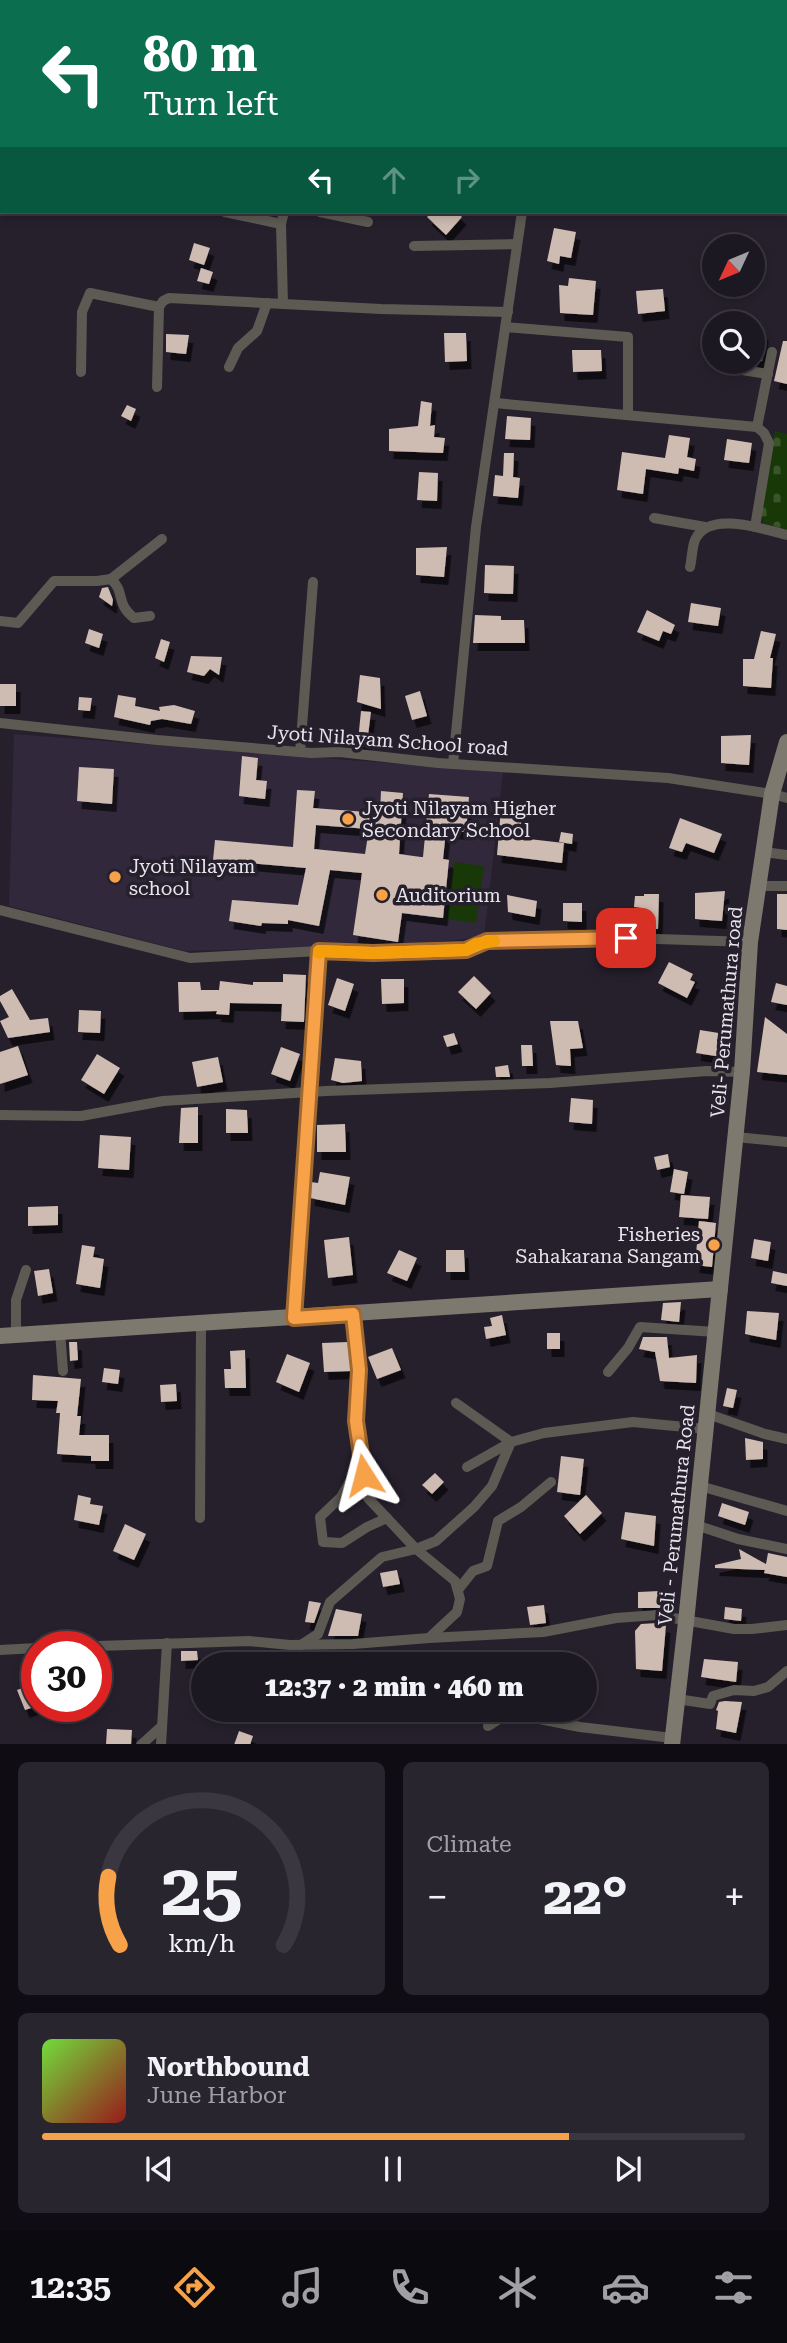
<!DOCTYPE html>
<meta charset="utf-8">
<style>
body{margin:0;font-family:"Roboto Serif",serif;background:#29252f;color:#f1f3f6;height:100vh;display:flex;flex-direction:column;font-size:26px;white-space:nowrap}
*{box-sizing:border-box;margin:0}
p{font-size:23px;color:#a0a0a5}
.icon{flex:none;width:38px;height:38px;fill:none;stroke:currentColor;stroke-width:2;stroke-linecap:round;stroke-linejoin:round}
.map{position:relative;height:1744px;overflow:hidden}
.details{display:flex;flex-direction:column;gap:18px;padding:18px;background:#0f0d13;flex:1}
.details>*{flex:none}
.hud{position:absolute;left:0px;top:0px;width:788px;height:214px;box-shadow:0 4px 10px #0003,0 0 0 2px #3a3740;background:#0b6e4f;color:#fff;overflow:hidden}
.needle{width:46px;rotate:226deg}
.fabs{position:absolute;left:702px;top:234px;display:grid;gap:14px}
.fabs a{display:grid;place-items:center;width:63px;height:63px;border-radius:50%;background:#1c1822;box-shadow:0 4px 10px #0003,0 0 0 2px #3a3740;font-size:35px}
.speed{position:absolute;left:21px;top:1631px;display:flex;gap:14px;font-size:35px;font-weight:700;text-align:center}
.speed>*{display:grid;place-content:center;width:91px;height:91px;border-radius:50%;background:#1c1822;box-shadow:0 4px 10px #0003,0 0 0 2px #3a3740;line-height:1}
.speed .limit{border:10px solid #d22;background:#fff;color:#111}
.pin{position:absolute;display:grid;place-items:center;width:60px;height:60px;color:#fff;margin:-30px;border-radius:14px;box-shadow:0 4px 10px #0006}
.me{position:absolute;width:77px;margin:-38px;rotate:351deg;stroke-linejoin:round;filter:drop-shadow(0 0 5px #0008)}
.turn{display:flex;align-items:center;gap:24px;height:147px;padding:0 28px;font-size:32px}
.turn .icon{width:91px;height:91px;stroke-width:2.5}
.turn b{display:block;font-size:49px;line-height:60px}
.lanes{display:flex;align-items:center;height:66px;padding:0 28px;background:#0003;justify-content:center;gap:35px;direction:ltr}
.lanes .off{opacity:.35}
.big{font-size:52px;font-weight:800;line-height:1.1}
.details .widget{flex:1;display:flex;flex-direction:column;justify-content:center;gap:10px;min-width:0;padding:0 24px;border-radius:10px;background:#29252f}
.details .dial{align-items:center;gap:0}
.dial svg{height:182px;overflow:visible;fill:none;stroke:#3a3740;stroke-width:7;stroke-linecap:round;text-anchor:middle}
.dial text{fill:#f1f3f6;stroke:none}
.song{display:flex;align-items:center;gap:21px}
.cover{width:84px;height:84px;border-radius:10px;background:linear-gradient(135deg,hsl(100 70% 55%),hsl(0 70% 35%))}
.played{height:7px;border-radius:4px;background:linear-gradient(90deg,#f7a149 75%,#3a3740 75%)}
.keys{display:flex;justify-content:space-around;direction:ltr}
.heat{display:flex;justify-content:space-between;align-items:center;font-size:38px;direction:ltr}
.details .tiles{flex:1;display:grid;gap:18px;grid-template-columns:1fr 1fr}
.widget:last-child{grid-column:span 2}
.trip{position:absolute;left:191px;top:1652px;width:406px;height:70px;border-radius:35px;background:#1c1822;box-shadow:0 4px 10px #0003,0 0 0 2px #3a3740;font-weight:800;line-height:70px;text-align:center}
.tab-bar{display:flex;height:112px;justify-content:space-around;align-items:center;background:#0b0a0e;color:#a0a0a5}
.tab-bar .icon{width:49px;height:49px}
.tab-bar .selected{color:#f7a149}
.tab-bar b{font-size:32px;color:#f1f3f6}
.map>svg:first-child{display:block}
</style>
<div class="map">
<svg width="787" height="1745" viewBox="0 0 787 1745">
<defs>
<pattern id="cemetery-stones" width="16" height="16" patternUnits="userSpaceOnUse" patternTransform="scale(1.75)"><rect width="16" height="16" fill="#183807"/><path d="M2 7V4a2 2 0 0 1 4 0v3zM10 15v-3a2 2 0 0 1 4 0v3z" fill="#3a552b"/></pattern>
<filter id="shadow"><feDropShadow dx="4.5" dy="8" stdDeviation="0" flood-color="#0009"/></filter>
</defs>
<rect width="100%" height="100%" fill="#26202d"/>
<!-- built -->
<g fill="#31283b">
<path d="M0,0H302L2,2V134Z"/>
<path d="M14,734L503,772L484,937L405,945L185,951L9,906Z"/>
</g>
<!-- green -->
<path fill="#183807" d="M454,862L484,866L476,923L446,919Z"/>
<!-- cemetery -->
<path fill="url(#cemetery-stones)" d="M775,431L787,434V529L764,524L761,512Z"/>
<!-- building -->
<g fill="#cebcb2" fill-rule="evenodd" filter="url(#shadow)">
<path d="M432,212H457L462,217L446,235L427,217Z"/>
<path d="M554,228L576,232L571,258L560,256L559,264L547,261Z"/>
<path d="M194,243L210,248L204,265L189,260Z"/>
<path d="M201,268L213,272L209,284L197,281Z"/>
<path d="M569,278L596,281L593,315L560,313L559,285L568,286Z"/>
<path d="M663,289L665,311L638,314L636,291Z"/>
<path d="M752,331L764,332L762,361H752Z"/>
<path d="M444,333H466L467,361L445,362Z"/>
<path d="M166,334L189,335L186,354L166,352Z"/>
<path d="M783,341H787V384L774,381Z"/>
<path d="M572,350H601L602,371L573,372Z"/>
<path d="M421,401L432,403L430,426L435,425L434,437L445,438L443,453L389,451V429L418,426Z"/>
<path d="M127,405L136,409L131,421L121,416Z"/>
<path d="M507,416L531,418L530,440L505,439Z"/>
<path d="M669,435L690,438L687,457L696,459L694,471L679,468L678,474L646,469L643,494L617,490L622,452L665,458Z"/>
<path d="M727,439L752,443L749,463L724,460Z"/>
<path d="M504,453H514L513,477L520,478L518,498L493,496L495,475L503,476Z"/>
<path d="M419,472L438,473L437,501L417,500Z"/>
<path d="M447,547L444,577L416,575V548Z"/>
<path d="M485,565L514,566L513,594L484,593Z"/>
<path d="M108,587L113,600L112,606L99,597L102,588Z"/>
<path d="M691,603L721,608L718,626L688,622Z"/>
<path d="M647,610L675,625L671,634L663,631L659,641L637,632Z"/>
<path d="M475,615L501,616V620H524L525,643H473Z"/>
<path d="M89,629L103,634L99,648L85,643Z"/>
<path d="M761,631L776,634L770,658H773L771,688L743,686V659H754Z"/>
<path d="M161,639L170,642L164,662L155,658Z"/>
<path d="M191,656L222,657L219,675L210,669L204,676L187,672Z"/>
<path d="M360,675L380,678L381,709L357,702Z"/>
<rect x="0" y="684" width="16" height="22"/>
<path d="M420,691L427,716L412,720L405,696Z"/>
<path d="M118,695L136,698L135,706L160,711L159,707L174,705L195,711L191,724L162,719L151,721L150,725L114,717Z"/>
<path d="M79,697L92,698L90,711L78,710Z"/>
<path d="M361,711L371,712L367,743L358,741Z"/>
<path d="M751,735L749,765L721,763V736Z"/>
<path d="M242,756L258,758L256,780L267,781L265,799L239,796Z"/>
<path d="M79,767L114,769L112,804L77,801Z"/>
<path d="M297,790L315,791L313,808L380,813L381,791L403,793L399,854L421,857H423L429,794L469,797L466,832L446,831L443,859L449,860L443,918L402,913L398,942L353,935L362,873L330,870L319,926L288,920V924L262,923L261,926L229,921L232,900L298,905L306,868L213,860L215,840L293,847ZM316,825L369,829L365,854L314,849Z"/>
<path d="M501,808L522,813L520,838L564,843L562,863L497,855Z"/>
<path d="M680,818L722,834L714,853L686,843L682,852L669,848Z"/>
<path d="M561,832L573,834L572,844L559,842Z"/>
<path d="M725,891L722,921L695,919V893Z"/>
<path d="M644,894H659L658,929L642,928L643,908L634,907L635,896H644Z"/>
<path d="M777,894H787V930L777,929Z"/>
<path d="M507,895L537,901L535,917L508,912Z"/>
<path d="M563,903H582V922L563,921Z"/>
<path d="M669,962L693,974L690,980L695,982L687,998L658,983Z"/>
<path d="M283,974L306,975L304,1022L281,1021L282,1004L230,1003L229,1015L216,1014L217,1011L179,1012L178,982H200L201,990H219L220,981L253,985V982H283Z"/>
<path d="M474,976L491,993L476,1009L458,992Z"/>
<path d="M337,978L354,984L345,1011L328,1005Z"/>
<path d="M381,979H404V1003L382,1004Z"/>
<path d="M776,983L787,986V1005L771,1002Z"/>
<path d="M12,989L30,1020L48,1018L50,1032L8,1038L0,1021L9,1017L0,1001V996Z"/>
<path d="M79,1010L101,1011L100,1033L78,1032Z"/>
<path d="M765,1017L787,1034V1075L757,1072Z"/>
<path d="M550,1021H578L583,1048L570,1049L571,1066L556,1065Z"/>
<path d="M700,1030L725,1034L722,1057L696,1053Z"/>
<path d="M454,1033L458,1044L447,1047L443,1036Z"/>
<path d="M521,1045H532L533,1066H522Z"/>
<path d="M18,1046L28,1075L0,1084V1052Z"/>
<path d="M281,1047L300,1054L290,1081L271,1074Z"/>
<path d="M97,1054L120,1068L104,1094L81,1080Z"/>
<path d="M218,1057L223,1082L197,1087L192,1062Z"/>
<path d="M335,1058L361,1061L362,1081L343,1083L331,1080Z"/>
<path d="M508,1065L510,1077H496L495,1067Z"/>
<path d="M571,1098L593,1100L592,1124L569,1122Z"/>
<path d="M198,1107V1143H179L181,1108Z"/>
<path d="M226,1109L247,1110L248,1133H226Z"/>
<path d="M345,1124L346,1152H317V1125Z"/>
<path d="M100,1135L131,1137L129,1170L98,1168Z"/>
<path d="M668,1154L670,1167L657,1170L654,1157Z"/>
<path d="M674,1169L688,1172L684,1194L670,1192Z"/>
<path d="M320,1172L350,1177L345,1205L310,1198L311,1182L318,1183Z"/>
<path d="M681,1195L710,1197L708,1219L679,1217Z"/>
<path d="M58,1206V1225L28,1226V1207Z"/>
<path d="M699,1221L716,1223L712,1267L695,1265Z"/>
<path d="M349,1237L353,1275L328,1278L324,1240Z"/>
<path d="M754,1239L771,1242L768,1261L751,1258Z"/>
<path d="M82,1245L95,1247L93,1257L104,1259L100,1288L76,1284Z"/>
<path d="M399,1250L417,1258L407,1281L387,1273Z"/>
<path d="M446,1250H464L465,1272H446Z"/>
<path d="M49,1269L53,1293L38,1296L34,1271Z"/>
<path d="M773,1271L787,1274V1286L771,1283Z"/>
<path d="M681,1302L679,1322L661,1320L663,1303Z"/>
<path d="M747,1311L779,1313L776,1340L745,1334Z"/>
<path d="M502,1315L506,1335L486,1339L484,1327L492,1326L490,1318Z"/>
<rect x="547" y="1333" width="13" height="16"/>
<path d="M643,1337H667L669,1358L697,1355L696,1383L660,1381L655,1352L639,1349Z"/>
<path d="M69,1342H77L78,1360L70,1361Z"/>
<path d="M348,1342L351,1371L324,1372L322,1343Z"/>
<path d="M392,1348L401,1370L377,1379L368,1357Z"/>
<path d="M245,1350L246,1388H225L224,1369H231L230,1351Z"/>
<path d="M287,1354L310,1363L299,1392L276,1382Z"/>
<path d="M104,1368L120,1370L118,1384L102,1382Z"/>
<path d="M33,1375L81,1379L77,1416H81L79,1435H109V1461H91V1456L57,1454L60,1413H56L58,1401L32,1400Z"/>
<path d="M176,1384L177,1401L161,1402L160,1385Z"/>
<path d="M727,1388L737,1390L733,1408L723,1406Z"/>
<path d="M745,1438L763,1442V1459L746,1460Z"/>
<path d="M561,1456L584,1459L580,1495L557,1492Z"/>
<path d="M435,1473L444,1482L432,1494L422,1485Z"/>
<path d="M78,1495L91,1498L90,1504L103,1506L99,1525L74,1520Z"/>
<path d="M586,1495L602,1513L580,1534L564,1516Z"/>
<path d="M722,1503L749,1512L745,1525L718,1516Z"/>
<path d="M625,1512L656,1516L654,1546L621,1539Z"/>
<path d="M125,1524L146,1534L134,1560L113,1551Z"/>
<path d="M739,1549L766,1564L768,1553L787,1557V1577L764,1573L765,1570L715,1568V1565L741,1559Z"/>
<path d="M397,1570L400,1584L383,1587L380,1573Z"/>
<path d="M660,1591L661,1608H638V1592Z"/>
<path d="M309,1601L321,1603L314,1623L305,1622Z"/>
<path d="M544,1605L546,1623L530,1625L527,1607Z"/>
<path d="M725,1607L742,1609L741,1621L724,1619Z"/>
<path d="M336,1609L362,1614L358,1636H328Z"/>
<path d="M657,1623L666,1625L662,1671L636,1669L635,1631L641,1624Z"/>
<path d="M181,1651H197L198,1660L181,1661Z"/>
<path d="M704,1659L738,1662L736,1682L701,1677Z"/>
<path d="M37,1683V1706L25,1710L17,1690Z"/>
<path d="M725,1701L742,1702L736,1733L716,1729L718,1711L716,1710L719,1702Z"/>
<path d="M107,1729L132,1730L131,1745H106Z"/>
<path d="M239,1731L253,1736L250,1745H234Z"/>
</g>
<g fill="none" stroke-linecap="round" stroke-linejoin="round">
<!-- street -->
<g stroke="#5d5a53" stroke-width="10">
<path d="M312,2V0"/>
<path d="M463,2V0"/>
<path d="M786,65H787"/>
<path d="M225,212L281,224"/>
<path d="M320,212L368,222"/>
<path d="M414,246L517,244"/>
<path d="M283,304L281,224L284,212"/>
<path d="M506,327L628,337V415"/>
<path d="M229,367L238,348L257,331L267,303"/>
<path d="M723,367L768,374"/>
<path d="M81,372L82,312L90,293L159,307"/>
<path d="M157,387L159,307L163,301L169,298L381,309L508,312"/>
<path d="M495,403L757,427L764,433L769,443L755,527"/>
<path d="M757,427L772,352"/>
<path d="M654,518L705,527"/>
<path d="M690,567C692,559 692,547 695,540C708,510 763,529 787,535"/>
<path d="M111,579C126,593 115,603 134,618L150,616"/>
<path d="M0,621L18,623L54,581H97L111,579L162,539"/>
<path d="M0,723L157,740L311,753L340,752L438,763L668,778L772,794L787,798"/>
<path d="M300,752L313,582"/>
<path d="M453,764L476,527L522,212"/>
<path d="M764,852L787,855"/>
<path d="M759,886H787"/>
<path d="M0,910L190,958L339,950L373,953L466,950L487,941L626,938L750,942"/>
<path d="M0,1115L81,1116L163,1101L326,1091L550,1083L707,1071L742,1072"/>
<path d="M736,1137L787,1142"/>
<path d="M353,1314L359,1370L356,1421L368,1498L416,1549L455,1581L460,1599L457,1612L429,1638"/>
<path d="M294,1318L319,951"/>
<path d="M60,1332L63,1371"/>
<path d="M16,1335V1300L26,1270"/>
<path d="M608,1372L628,1348L640,1327L716,1332"/>
<path d="M456,1403L511,1442L467,1467"/>
<path d="M708,1414L765,1434L787,1439"/>
<path d="M364,1475L353,1476L341,1497L320,1517L323,1542L342,1543L367,1527L387,1518"/>
<path d="M700,1486L787,1511"/>
<path d="M200,1518L201,1324"/>
<path d="M696,1525L738,1539L787,1549"/>
<path d="M458,1590L473,1571L487,1566L498,1521L521,1507L551,1482"/>
<path d="M301,1645L318,1634L330,1602L382,1557L416,1549L436,1541L474,1507L492,1486L511,1442L544,1433L633,1422L706,1429"/>
<path d="M68,1647L249,1641L290,1645L353,1644L429,1638L543,1632L616,1618L657,1615L734,1629H752L787,1625"/>
<path d="M0,1650L37,1648"/>
<path d="M677,1699L710,1704L713,1696L734,1690L754,1691L768,1687L787,1671"/>
<path d="M488,1726L509,1713L580,1727L672,1738"/>
<path d="M141,1745L162,1726"/>
<path d="M161,1745L167,1643"/>
</g>
<!-- secondary -->
<g stroke="#7d796e" stroke-width="16">
<path d="M0,1336L720,1289"/>
<path d="M672,1745L686,1622L742,1072L750,942L772,794L787,742"/>
</g>
</g>
<g fill="none" stroke-linecap="round" stroke-linejoin="round">
<defs>
<path id="route" d="M364,1475L356,1421L359,1370L353,1314L294,1318L319,951L373,953L466,950L487,941L626,938"/>
</defs>
<!-- route casing -->
<use href="#route" stroke="#a1692f" stroke-width="18"/>
<!-- route -->
<use href="#route" stroke="#f7a149" stroke-width="12"/>
<!-- slow -->
<path stroke="#f59e0b" stroke-width="12" d="M319,953V951L373,953L466,950L476,944L494,941"/>
</g>
<!-- markers -->
<g fill="#f7a149" stroke="#26202d" stroke-width="2.5">
<circle cx="348" cy="819" r="7"/>
<circle cx="115" cy="877" r="7"/>
<circle cx="382" cy="895" r="7"/>
<circle cx="714" cy="1245" r="7"/>
</g>
<g text-anchor="middle" stroke-width="7" stroke-linejoin="round" paint-order="stroke">
<!-- street labels -->
<g font-size="19" fill="#e8e4ed" stroke="#26202d">
<text transform="translate(388 740) rotate(4)" y="7">Jyoti Nilayam School road</text>
<text transform="translate(726 1012) rotate(-85)" y="7">Veli- Perumathura road</text>
<text transform="translate(676 1515) rotate(-84)" y="7">Veli - Perumathura Road</text>
</g>
<!-- poi labels -->
<g font-size="19" fill="#e8e4ed" stroke="#26202d" text-anchor="start">
<text x="362" y="815">Jyoti Nilayam Higher<tspan x="362" dy="22">Secondary School</tspan></text>
<text x="129" y="873">Jyoti Nilayam<tspan x="129" dy="22">school</tspan></text>
<text x="396" y="902">Auditorium</text>
<text x="700" y="1241" text-anchor="end">Fisheries<tspan x="700" dy="22">Sahakarana Sangam</tspan></text>
</g>
</g>
</svg>
<div class="fabs">
<a><svg class="needle" viewBox="-14 -14 28 28"><path d="M0-13l5 13h-10z" fill="#e53935"/><path d="M0 13l5-13h-10z" fill="#a0a0a5"/></svg></a>
<a><svg class="icon" aria-label="search" viewBox="0 0 24 24"><circle cx="10" cy="10" r="6"/><path d="M15 15l6 6"/></svg></a>
</div>
<div class="speed"><div class="limit">30</div></div>
<div class="pin" style="left:626px;top:938px;background:#d93025"><svg class="icon" aria-label="arrive" viewBox="0 0 24 24"><path d="M6 21V4h12l-3 4 3 4H6"/></svg></div>
<svg class="me" style="left:364px;top:1475px" viewBox="-20 -20 40 40"><path d="M0-17L14 15 0 8-14 15z" fill="#f7a149" stroke="#fff" stroke-width="4"/></svg>
<div class="trip">12:37 · 2 min · 460 m</div>
<div class="hud">
<div class="turn"><svg class="icon" aria-label="left" viewBox="0 0 24 24"><path d="M17 20v-9H6M10 6l-5 5 5 5"/></svg><div><b>80 m</b>Turn left</div></div>
<div class="lanes"><svg class="icon" aria-label="left" viewBox="0 0 24 24"><path d="M17 20v-9H6M10 6l-5 5 5 5"/></svg><svg class="icon off" aria-label="ahead" viewBox="0 0 24 24"><path d="M12 20V5M6 11l6-6 6 6"/></svg><svg class="icon off" aria-label="right" viewBox="0 0 24 24"><path d="M7 20v-9h11M14 6l5 5-5 5"/></svg></div>
</div>
</div>
<section class="details">
<div class="tiles">
<div class="widget dial"><svg viewBox="0 0 100 80">
<path d="M14 69A42 42 0 1 1 86 69"/>
<path d="M14 69A42 42 0 0 1 9 39" stroke="#f7a149"/>
<text x="50" y="56" font-size="32" font-weight="700">25</text>
<text x="50" y="72" font-size="11">km/h</text>
</svg></div>
<div class="widget"><p>Climate</p>
<div class="heat"><a>−</a><b class="big">22°</b><a>+</a></div>
</div>
<div class="widget">
<div class="song"><i class="cover"></i><div><b>Northbound</b><p>June Harbor</p></div></div>
<div class="played"></div>
<div class="keys"><svg class="icon" aria-label="previous" viewBox="0 0 24 24"><path d="M18 5L8 12l10 7zM5 5v14"/></svg><svg class="icon" aria-label="pause" viewBox="0 0 24 24"><path d="M8 5v14M16 5v14"/></svg><svg class="icon" aria-label="next" viewBox="0 0 24 24"><path d="M6 5l10 7-10 7zM19 5v14"/></svg></div>
</div>
</div>
</section>
<nav class="tab-bar">
<b>12:35</b>
<svg class="icon selected" aria-label="directions" viewBox="0 0 24 24"><path d="M12 3l9 9-9 9-9-9zM9 14v-3h6M13 9l2 2-2 2"/></svg>
<svg class="icon" aria-label="music" viewBox="0 0 24 24"><path d="M9 18V5l10-2v13"/><circle cx="6" cy="18" r="3"/><circle cx="16" cy="16" r="3"/></svg>
<svg class="icon" aria-label="phone" viewBox="0 0 24 24"><path d="M5 4h4l2 5-3 2q2 4 5 5l2-3 5 2v4C11 20 4 13 5 4z"/></svg>
<svg class="icon" aria-label="climate" viewBox="0 0 24 24"><path d="M12 3v18M4 7l16 10M4 17L20 7"/></svg>
<svg class="icon" aria-label="car" viewBox="0 0 24 24"><path d="M5 17H2v-5l4-1 3-4h7l3 4 3 1v5h-3M9 17h6M6 11h13"/><circle cx="7" cy="17" r="2"/><circle cx="17" cy="17" r="2"/></svg>
<svg class="icon" aria-label="filters" viewBox="0 0 24 24"><path d="M4 7h16M4 17h16"/><circle cx="9" cy="7" r="2"/><circle cx="15" cy="17" r="2"/></svg>
</nav>
